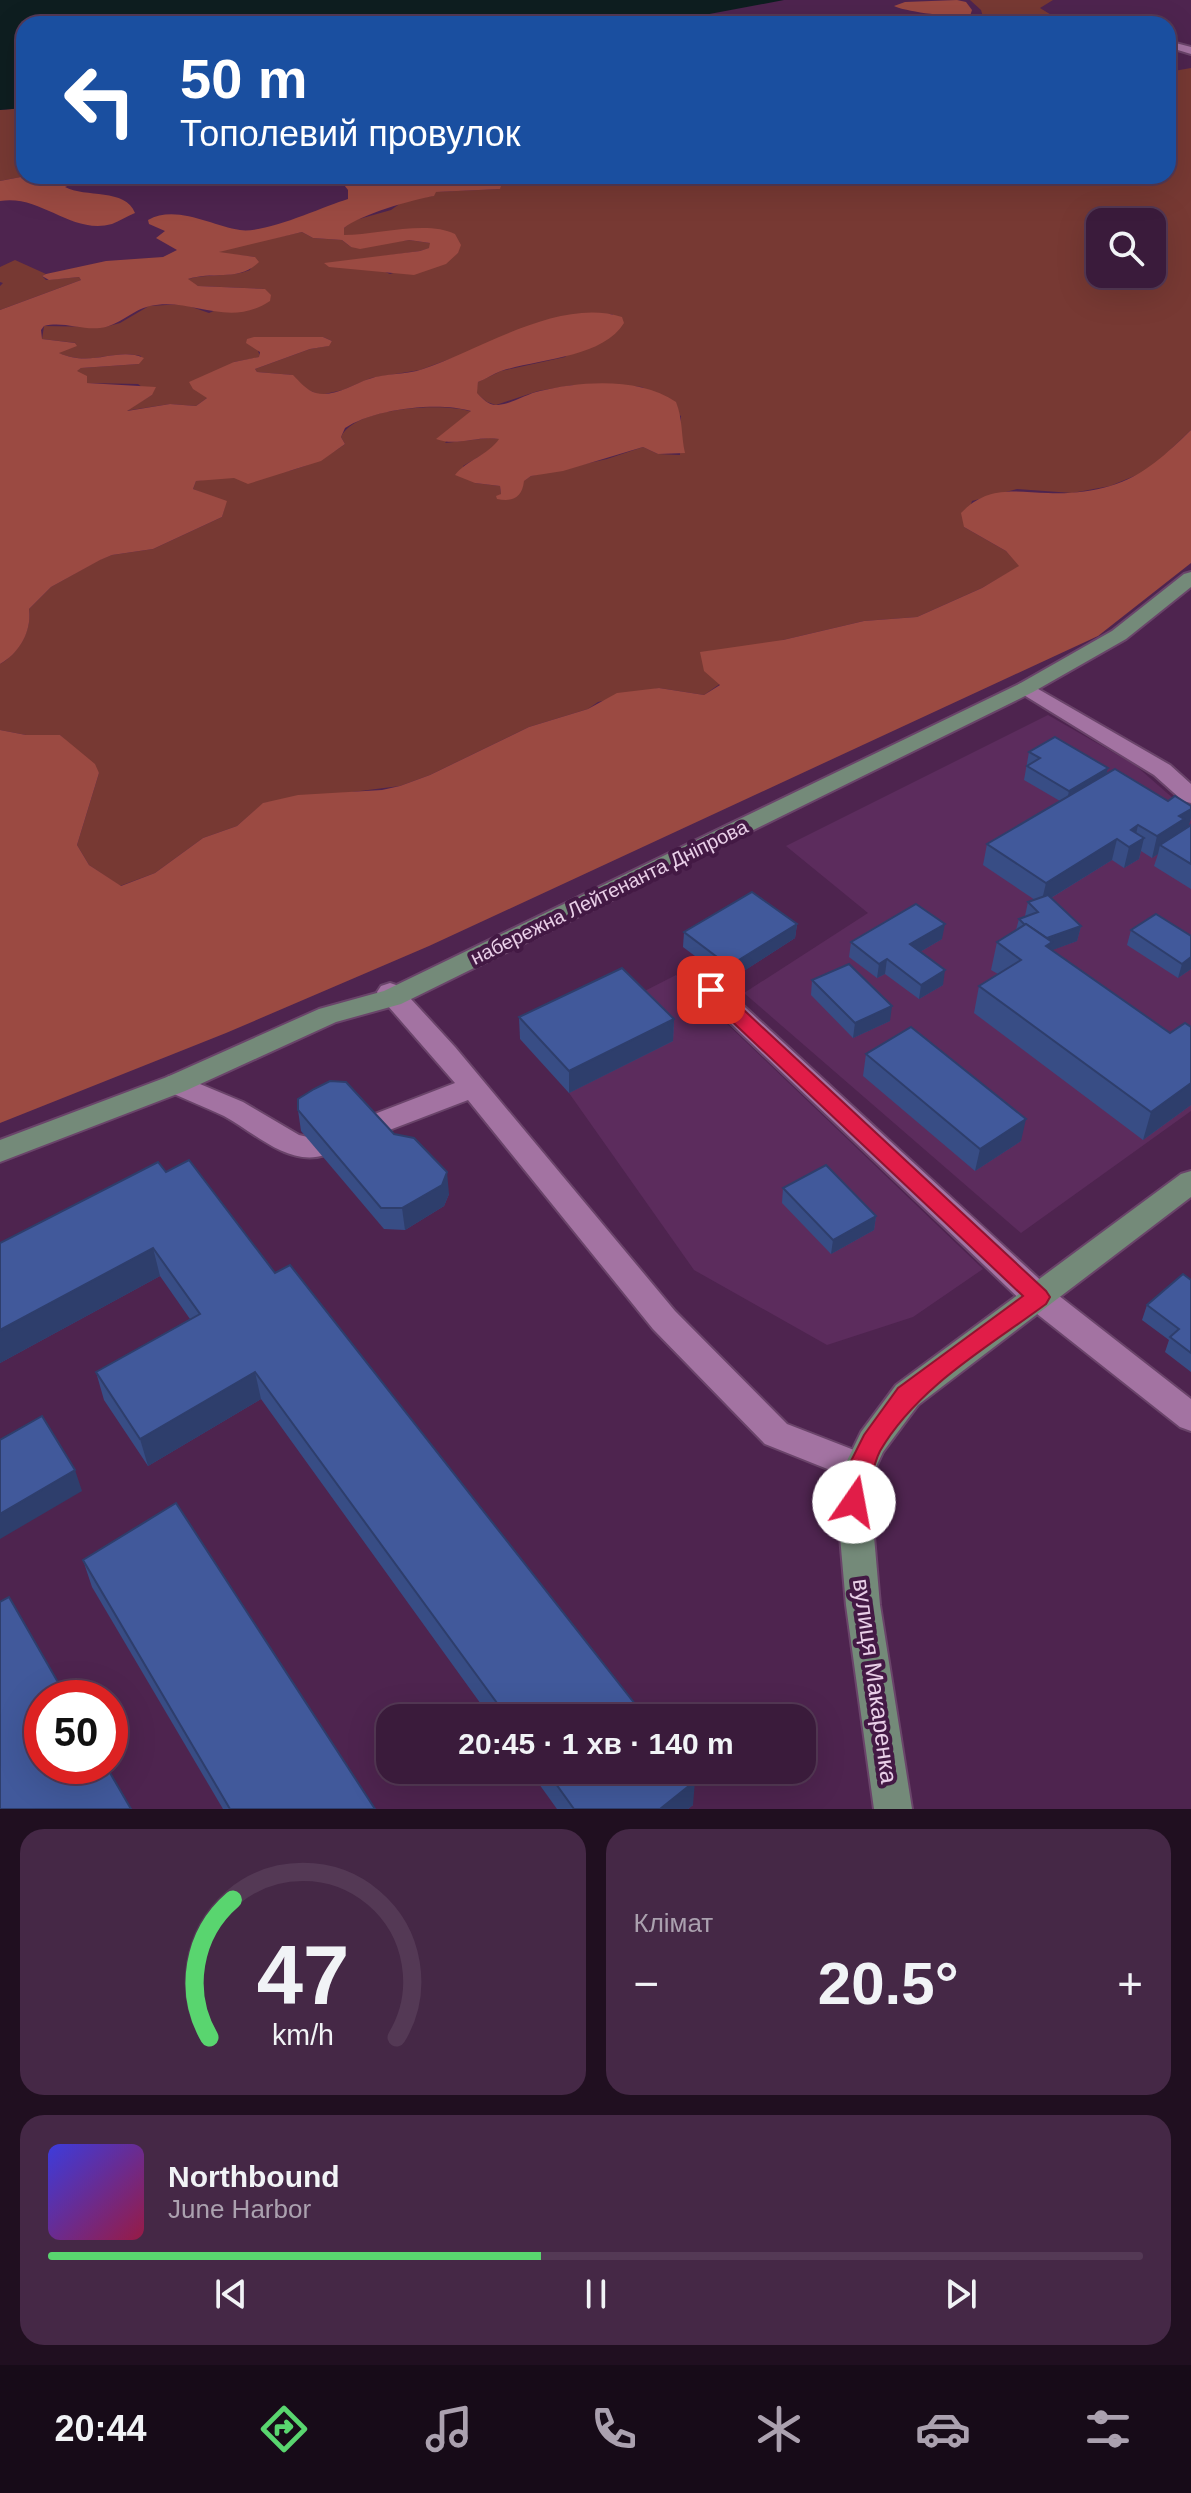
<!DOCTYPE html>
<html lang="uk">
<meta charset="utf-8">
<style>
body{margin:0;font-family:Helvetica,sans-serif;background:#452846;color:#f1f3f6;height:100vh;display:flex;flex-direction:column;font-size:30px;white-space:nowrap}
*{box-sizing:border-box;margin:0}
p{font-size:26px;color:#aba1af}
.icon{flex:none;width:44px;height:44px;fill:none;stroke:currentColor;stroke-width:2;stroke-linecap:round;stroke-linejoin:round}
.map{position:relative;height:1809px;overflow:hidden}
.drawer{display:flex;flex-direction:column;gap:20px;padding:20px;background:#200f20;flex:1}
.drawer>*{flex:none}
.banner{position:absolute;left:16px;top:16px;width:1160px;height:168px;border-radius:24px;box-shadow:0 8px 32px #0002,0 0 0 2px #543955;background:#1a4fa0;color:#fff;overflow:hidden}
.fabs{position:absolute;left:1086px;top:208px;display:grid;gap:16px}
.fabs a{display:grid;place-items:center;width:80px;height:80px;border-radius:16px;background:#3a1b3b;box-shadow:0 8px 32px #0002,0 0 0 2px #543955;font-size:40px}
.speed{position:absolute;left:24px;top:1680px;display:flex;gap:16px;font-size:40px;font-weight:700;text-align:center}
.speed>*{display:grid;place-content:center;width:104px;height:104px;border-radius:50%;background:#3a1b3b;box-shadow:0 8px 32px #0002,0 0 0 2px #543955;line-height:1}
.speed .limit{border:12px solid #d22;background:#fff;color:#111}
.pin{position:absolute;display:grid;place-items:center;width:68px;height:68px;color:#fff;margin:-34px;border-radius:16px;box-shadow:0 4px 12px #0006}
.me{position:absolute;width:88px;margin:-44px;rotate:12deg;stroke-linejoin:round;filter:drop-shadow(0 0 6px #0008)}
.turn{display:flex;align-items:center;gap:28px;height:168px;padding:0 32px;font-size:36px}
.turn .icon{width:104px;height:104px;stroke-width:2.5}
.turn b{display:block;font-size:56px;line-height:68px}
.big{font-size:60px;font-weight:700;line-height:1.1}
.drawer .card{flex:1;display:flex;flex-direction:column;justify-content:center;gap:12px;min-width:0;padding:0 28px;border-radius:24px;background:#452846}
.drawer .dial{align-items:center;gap:0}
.dial svg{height:208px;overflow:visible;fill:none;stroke:#543955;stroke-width:7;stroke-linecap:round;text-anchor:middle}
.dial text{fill:#f1f3f6;stroke:none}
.song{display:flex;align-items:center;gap:24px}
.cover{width:96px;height:96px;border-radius:12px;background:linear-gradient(135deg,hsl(240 70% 55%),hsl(340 70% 35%))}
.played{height:8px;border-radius:4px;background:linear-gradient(90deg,#59d56f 45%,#543955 45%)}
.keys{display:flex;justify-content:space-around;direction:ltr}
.heat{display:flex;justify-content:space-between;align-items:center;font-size:44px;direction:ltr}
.drawer .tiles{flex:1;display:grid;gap:20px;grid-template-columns:1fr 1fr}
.card:last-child{grid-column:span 2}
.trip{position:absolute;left:376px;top:1704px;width:440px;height:80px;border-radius:24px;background:#3a1b3b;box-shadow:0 8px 32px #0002,0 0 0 2px #543955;font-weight:700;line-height:80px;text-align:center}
.tab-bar{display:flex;height:128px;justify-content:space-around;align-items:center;background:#170b18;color:#aba1af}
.tab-bar .icon{width:56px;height:56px}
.tab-bar .selected{color:#59d56f}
.tab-bar b{font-size:36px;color:#f1f3f6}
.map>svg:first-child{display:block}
</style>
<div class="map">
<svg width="1191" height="1809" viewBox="0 0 1191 1809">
<rect width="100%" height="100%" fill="#4e244f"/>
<!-- built -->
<g fill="#5c2c5d">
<path d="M1048,715L1135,765L1191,814V1111L1021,1233L744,993L868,913L786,846Z"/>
<path d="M676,975L983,1269L913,1317L827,1345L694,1270L569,1093L672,1041L631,998Z"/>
</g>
<!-- green -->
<g fill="#773933" fill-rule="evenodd">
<path d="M970,0H1053L1040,8L1061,21L1053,24H985L981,10Z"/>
<path d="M1191,68V430L1149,470L1110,486L1072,493L1017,489L972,501L964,527L1006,551L1020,566L982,588L917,617L864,621L783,640L704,695L659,688L598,702L588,709L529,727L430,775L400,786L264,803L237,826L203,838L155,873L120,886L89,865L77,845L99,773L60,735H26L0,730V664C19,653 32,630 29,609L51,587L99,560L112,555L153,549L222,517L226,502L193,489L196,481C257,472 291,483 345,444L341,437C354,407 445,402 472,412L445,443L489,438L500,439L492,449L463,466L475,483L500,486L501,494L497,499L531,476L607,459L643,447L658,454L680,455L681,416L642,387L630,386L573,385L538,391L496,405L487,402L476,393L478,382L501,371L565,357L613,314L566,316L420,370L371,378L343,390L320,395L306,389L292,375L257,372L255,369L310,349L328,346L332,341L323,337H254L260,357L234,362L207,398L196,406L170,404L125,411L152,395L138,384L86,383L76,371L81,368L139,364L141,356C111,349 93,367 58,353L76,343L42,339L44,326L105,327L120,323L149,306L183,304L209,313L265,289L198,286L188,282V279C208,273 230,278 250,270L255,257L218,253L222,249L302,232L313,238L342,240L351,247L409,240L430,243V248L420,251L357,260L390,274L458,253L403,230L373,235H343L344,228L352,221L391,210L405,200L433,196L435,192L500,189L481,178L486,176H1168V72ZM1100,222H1152V274H1100Z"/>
<path d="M24,108L26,176L0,181V110Z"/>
<path d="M15,260L46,274L42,276L46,280L79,277L81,280L0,310V286L3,283L0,282V267Z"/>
</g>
<!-- forest -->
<g fill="#9b4a42">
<path d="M957,0L966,2L972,10L970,16C957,18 906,12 894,6L905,2Z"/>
<path d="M26,176H89L65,187C85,198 126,188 135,213C128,216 119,221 112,224C71,235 41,194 0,201V181Z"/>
<path d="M348,176H486L482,178L484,181L502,183L500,189L436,192L434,196C414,199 359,215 344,228V235C376,235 427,220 455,234L461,245L458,253L446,264L414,275L329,267L324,263L420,251L429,248L430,243L409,240L360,249L351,247L342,240L313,238L302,232L219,252L255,257L259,262C239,282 212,271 188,279L198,286L265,289L271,295L270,301C228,329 192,297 150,306C132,310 119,326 100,328C81,330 62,321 44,326L41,330L42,339L75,343L77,346L59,353C92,368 118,346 144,358L139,364L81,368L77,371L87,376V383L156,387L152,395L127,411L170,404L196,406L207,398L193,389L189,382L234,362L259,357L260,352L246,343L247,339L254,337H323L332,341L329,346L310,349L255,369L257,372L293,375C300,382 306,390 316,393C333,398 353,384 369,379C386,373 406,375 423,369C481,350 559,297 622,317L624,323C603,358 537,359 501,371C493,374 486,379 478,382L477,393C483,399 489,406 498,405C512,404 526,394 540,391C581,381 640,377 676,402C683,419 681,436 685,453L658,454L643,447L563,471L531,476L524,481C522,498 513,502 497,499L496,496L501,494L500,486L475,483L455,475C467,460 488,455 499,439C478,435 457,447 436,439L471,411C438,401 373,409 345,428L341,437L345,444L321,461L248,484L234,478L196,481L193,489L227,501L222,517L153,549L112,555L100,560L51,587L29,609C32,630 20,653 0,664V310L81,280L79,277L49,280L42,276L46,274L106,261L163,257L177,250L156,238L165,231L149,224L148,220C176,204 212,226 240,230C265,234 322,207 348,199V190L341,181Z"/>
<path d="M1191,430V563L1098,636L429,946L226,1033L0,1123V730L26,735H60L95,764L99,773L77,845L89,865L121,886L155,873L203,838L237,826L263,803L298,795L382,790L400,786L430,775L529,727L588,709L617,693L659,688L704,695L720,685L704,671L700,652L783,640L864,621L917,617L982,588L1019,566L1006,551L964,527L961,513C988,485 1014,492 1048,493C1068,494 1090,492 1110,486C1144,476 1166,454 1191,430Z"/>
</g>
<!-- water -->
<path fill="#0e1e20" d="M0,0H784L656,24H24V108L0,110Z"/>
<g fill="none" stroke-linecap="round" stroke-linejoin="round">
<defs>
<g id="minor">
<path d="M1168,41L1191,47V54L1168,47Z"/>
<path d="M1026,682L1170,765L1191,784V803L1183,801L1154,775L1019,692L1016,688L1019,684Z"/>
<path d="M711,981L720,984L1049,1288L1191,1399V1431L1180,1427L1027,1306L702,996L698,990L702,984Z"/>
<path d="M390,983L399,986L455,1047L675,1311L787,1424L872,1457L876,1467L872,1477L860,1482L765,1444L653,1329L468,1100L379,1134L369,1137L359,1134L355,1127L359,1120L455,1083L388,1006L383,1004L377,992L381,986Z"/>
<path d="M176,1074L243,1102L299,1135L325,1141L329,1148L325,1155C288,1167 254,1132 224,1116C205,1107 185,1099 167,1091L163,1084L167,1077Z"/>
</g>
<g id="major">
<path d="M1191,572V587L1126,639L1033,692L401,1004L336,1022L185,1091L0,1162V1140L167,1077L319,1009L384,991L1019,684L1112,631L1184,574Z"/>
<path d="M1191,1171V1197L918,1405L883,1452L876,1467L871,1502L880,1605L912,1809H874L846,1605L837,1502L844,1467L861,1432L896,1385L1181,1174Z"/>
</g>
</defs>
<!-- minor casing -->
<use href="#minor" stroke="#6a446a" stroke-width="4"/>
<!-- major casing -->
<use href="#major" stroke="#6a446a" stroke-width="4"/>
<!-- minor -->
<use href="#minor" fill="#a373a2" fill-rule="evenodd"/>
<!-- major -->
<use href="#major" fill="#748a79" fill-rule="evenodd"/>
</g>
<!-- wall -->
<g fill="#384d85">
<path d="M1029,752L1108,768L1106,774L1168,801L1191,806V818L1188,827L1191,825V889L1154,866L1158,854L1152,858L1141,851L1139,859L1124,868L1112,860L1051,898L1081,926L1077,941L1052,950L1170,1033L1191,1027V1105L1143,1140L974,1013L979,986L998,974L991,970L997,942L1016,930L1019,919L1025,916L1028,902L1035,900L983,865L987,844L1060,801L1024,780Z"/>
<path d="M797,924L795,938L728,981L683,947L684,932Z"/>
<path d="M1131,930L1191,936V969L1178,978L1127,945Z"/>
<path d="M942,939L920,952L943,985L919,999L885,974L877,978L849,957L851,942Z"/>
<path d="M812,980L890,1021L853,1038L811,995Z"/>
<path d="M519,1017L674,1019L673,1041L569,1093L520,1039Z"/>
<path d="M866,1054L1021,1141L975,1171L863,1076Z"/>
<path d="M298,1110L449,1194L444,1206L405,1230L384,1229L301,1131Z"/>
<path d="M166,1172L275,1273L646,1718H491L261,1399L148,1466L104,1400L96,1372L190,1319L160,1276L0,1363V1243Z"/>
<path d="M783,1188L876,1216L874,1230L831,1254L782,1203Z"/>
<path d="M1191,1280V1372L1165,1352L1169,1340L1142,1320L1147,1305Z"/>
<path d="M83,1560L375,1809H223L92,1587Z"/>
<path d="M529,1770H687L693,1805L688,1809H557Z"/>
</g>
<!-- shaded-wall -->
<g fill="#2e3e6c">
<path d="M1108,768L1104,782L1066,805L1069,791Z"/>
<path d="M1191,809V818L1188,828L1160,845L1158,854L1152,858L1157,836L1179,816Z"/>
<path d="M1138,825L1134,844L1144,838L1139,859L1124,868L1129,847L1131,830Z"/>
<path d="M1117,839L1112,860L1041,904L1046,883Z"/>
<path d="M797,924L795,938L728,981L729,966Z"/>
<path d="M945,924L942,939L908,959L910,944Z"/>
<path d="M1081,926L1077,941L1050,951L1041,941Z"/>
<path d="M1191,957V969L1178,978L1182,964Z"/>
<path d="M887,959L885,974L877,978L879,964Z"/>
<path d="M945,970L943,985L919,999L921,985Z"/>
<path d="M892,1006L890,1021L853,1038L855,1023Z"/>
<path d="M674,1019L673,1041L569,1093V1071Z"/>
<path d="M1191,1083V1105L1143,1140L1151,1112Z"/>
<path d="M1026,1119L1021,1141L975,1171L980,1149Z"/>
<path d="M447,1172L449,1194L444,1206L405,1230L402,1208Z"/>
<path d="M876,1216L874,1230L831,1254L833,1240Z"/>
<path d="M153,1248L160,1276L0,1363V1330Z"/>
<path d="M255,1372L261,1399L148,1466L140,1439Z"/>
<path d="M75,1470L82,1491L0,1539V1514Z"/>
<path d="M695,1781L693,1805L688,1809H660Z"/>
</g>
<!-- building -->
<g fill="#41599b" stroke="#2e3e6c" stroke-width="2">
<path d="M1055,737L1108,768L1069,791L1027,766L1040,758L1029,752Z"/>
<path d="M1115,769L1168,801L1175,796L1191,806V809L1179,816L1184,819L1157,836L1138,825L1131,830L1144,838L1129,847L1117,839L1046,883L987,844Z"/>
<path d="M1191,825V864L1160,845Z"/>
<path d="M752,892L797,924L729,966L684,932Z"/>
<path d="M1048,895L1081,926L1047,938L1026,924L1025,925L1019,919L1038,912L1028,902Z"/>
<path d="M916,904L945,924L910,944L945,970L921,985L887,959L879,964L851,942Z"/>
<path d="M1156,914L1191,936V957L1182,964L1131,930Z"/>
<path d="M1026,924L1052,942L1046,946L1170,1033L1185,1023L1191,1027V1083L1151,1112L979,986L1021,960L997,942Z"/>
<path d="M849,964L892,1006L855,1023L812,980Z"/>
<path d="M622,968L674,1019L569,1071L519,1017Z"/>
<path d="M911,1027L1026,1119L980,1149L866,1054Z"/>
<path d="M330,1081L346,1082L394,1134L414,1138L447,1172L442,1185L402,1208H381L298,1110V1099L314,1089Z"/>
<path d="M189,1160L275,1273L290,1265L646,1718H508L255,1372L140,1439L96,1372L200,1314L153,1248L0,1330V1243L158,1162L166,1172Z"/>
<path d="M826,1165L876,1216L833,1240L783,1188Z"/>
<path d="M1183,1274L1191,1280V1353L1170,1337L1179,1329L1147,1305Z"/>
<path d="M42,1416L75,1470L0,1514V1440Z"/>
<path d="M176,1503L375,1809H230L83,1560Z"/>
<path d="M9,1597L67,1698H42V1766H106L131,1809H0V1602Z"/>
<path d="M546,1770H687L695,1781L660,1809H574Z"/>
</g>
<!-- route -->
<path fill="#e11d48" stroke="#92132f" stroke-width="2" d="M711,984L718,986L1046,1291L1050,1297L1046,1304C988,1347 917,1387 880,1451C870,1470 872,1491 863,1510L854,1513L846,1510L842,1502L848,1467L864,1435L898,1388L1023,1296L704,995L701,990L704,986Z"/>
<g text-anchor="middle" stroke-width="8" stroke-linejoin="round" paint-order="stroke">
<!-- street labels -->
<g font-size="20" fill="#e9cfe8" stroke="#431944">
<text transform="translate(609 892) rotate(-26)" y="7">набережна Лейтенанта Дніпрова</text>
</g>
<!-- near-street labels -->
<g font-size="24" fill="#e9cfe8" stroke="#431944">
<text transform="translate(875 1681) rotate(82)" y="8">вулиця Макаренка</text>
</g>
</g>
</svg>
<div class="fabs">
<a><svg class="icon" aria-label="search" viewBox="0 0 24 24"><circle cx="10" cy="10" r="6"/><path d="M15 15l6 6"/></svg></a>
</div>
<div class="speed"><div class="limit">50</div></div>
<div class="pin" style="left:711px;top:990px;background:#d93025"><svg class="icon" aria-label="arrive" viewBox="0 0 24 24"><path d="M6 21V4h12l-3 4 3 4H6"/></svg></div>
<svg class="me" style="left:854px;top:1502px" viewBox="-20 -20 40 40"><circle r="19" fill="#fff"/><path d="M0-13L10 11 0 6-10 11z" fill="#e11d48"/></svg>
<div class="trip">20:45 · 1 хв · 140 m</div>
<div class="banner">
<div class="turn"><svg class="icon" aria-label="left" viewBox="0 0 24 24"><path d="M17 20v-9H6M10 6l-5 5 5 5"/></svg><div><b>50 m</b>Тополевий провулок</div></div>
</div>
</div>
<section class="drawer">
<div class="tiles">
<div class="card dial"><svg viewBox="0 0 100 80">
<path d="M14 69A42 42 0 1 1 86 69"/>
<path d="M14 69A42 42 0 0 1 23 16" stroke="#59d56f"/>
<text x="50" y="56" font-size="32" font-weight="700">47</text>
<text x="50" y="72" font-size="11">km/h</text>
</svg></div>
<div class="card"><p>Клімат</p>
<div class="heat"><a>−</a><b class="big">20.5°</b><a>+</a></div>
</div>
<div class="card">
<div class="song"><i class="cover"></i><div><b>Northbound</b><p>June Harbor</p></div></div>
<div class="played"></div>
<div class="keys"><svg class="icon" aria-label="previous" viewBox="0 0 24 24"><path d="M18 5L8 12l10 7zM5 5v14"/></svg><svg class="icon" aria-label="pause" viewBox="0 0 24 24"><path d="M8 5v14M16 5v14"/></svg><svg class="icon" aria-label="next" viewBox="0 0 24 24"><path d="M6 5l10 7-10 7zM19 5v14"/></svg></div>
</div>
</div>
</section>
<nav class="tab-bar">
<b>20:44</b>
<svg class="icon selected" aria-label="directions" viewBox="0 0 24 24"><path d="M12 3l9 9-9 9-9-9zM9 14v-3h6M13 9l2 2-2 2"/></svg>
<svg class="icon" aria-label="music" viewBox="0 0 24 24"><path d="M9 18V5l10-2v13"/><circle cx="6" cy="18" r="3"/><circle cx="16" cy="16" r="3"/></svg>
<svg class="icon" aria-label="phone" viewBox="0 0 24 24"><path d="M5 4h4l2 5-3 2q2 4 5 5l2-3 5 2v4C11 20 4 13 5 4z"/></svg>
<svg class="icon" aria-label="climate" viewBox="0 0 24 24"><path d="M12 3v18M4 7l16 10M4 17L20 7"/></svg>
<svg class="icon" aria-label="car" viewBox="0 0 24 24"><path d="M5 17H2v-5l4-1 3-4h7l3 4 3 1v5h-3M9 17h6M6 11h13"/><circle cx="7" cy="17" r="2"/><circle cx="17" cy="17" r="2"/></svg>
<svg class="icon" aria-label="filters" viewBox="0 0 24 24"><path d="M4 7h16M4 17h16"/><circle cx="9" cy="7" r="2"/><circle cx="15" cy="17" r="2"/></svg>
</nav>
